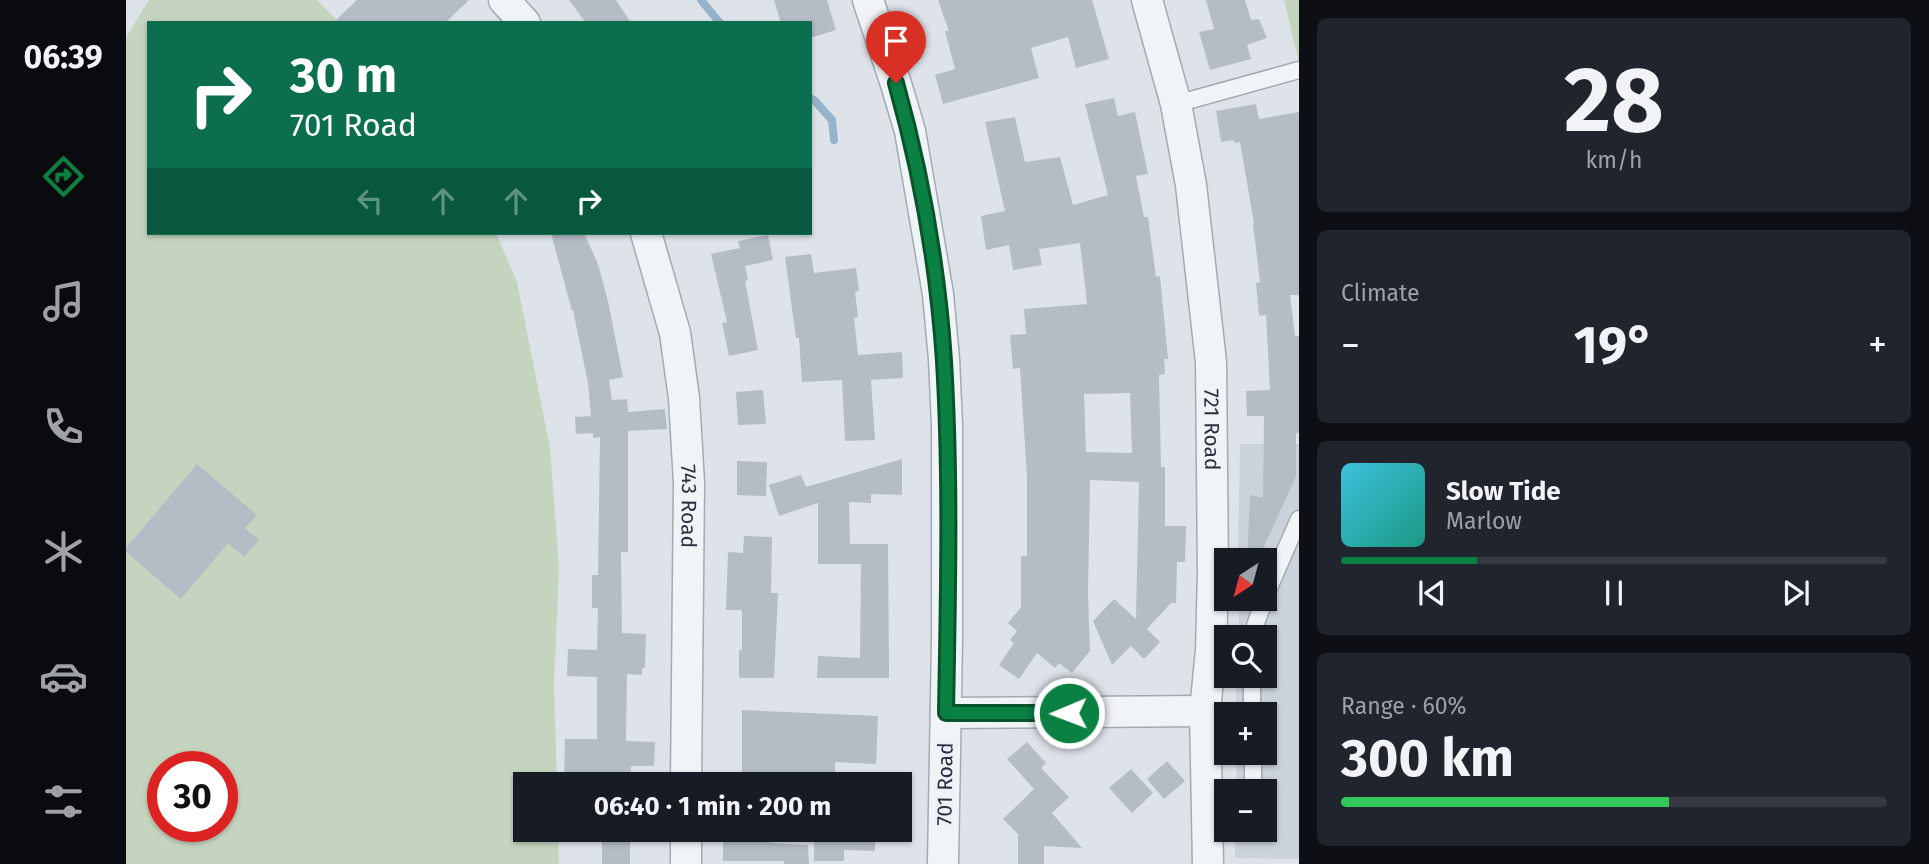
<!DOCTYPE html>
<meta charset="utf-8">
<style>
body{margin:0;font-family:"Fira Sans",sans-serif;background:#20242c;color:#f1f3f6;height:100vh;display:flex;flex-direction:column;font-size:26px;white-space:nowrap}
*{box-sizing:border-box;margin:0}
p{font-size:23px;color:#9ea1a6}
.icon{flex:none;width:38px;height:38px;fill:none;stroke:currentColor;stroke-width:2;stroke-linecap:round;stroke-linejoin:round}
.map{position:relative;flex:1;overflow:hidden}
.panel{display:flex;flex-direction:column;gap:18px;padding:18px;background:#0d0f14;width:630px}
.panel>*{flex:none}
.banner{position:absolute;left:21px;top:21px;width:665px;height:214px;border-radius:0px;box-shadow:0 2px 5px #0004;background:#0b6e4f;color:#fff;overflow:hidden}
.needle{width:46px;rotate:216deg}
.fabs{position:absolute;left:1088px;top:548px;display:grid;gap:14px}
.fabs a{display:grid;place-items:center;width:63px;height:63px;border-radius:0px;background:#171b24;box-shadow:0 2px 5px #0004;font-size:35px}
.speed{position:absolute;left:21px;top:751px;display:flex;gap:14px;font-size:35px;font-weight:700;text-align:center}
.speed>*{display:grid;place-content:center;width:91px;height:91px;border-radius:50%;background:#171b24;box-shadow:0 2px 5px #0004;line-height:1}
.speed .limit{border:10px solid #d22;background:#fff;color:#111}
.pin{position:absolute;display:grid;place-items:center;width:60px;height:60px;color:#fff;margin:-72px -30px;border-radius:50% 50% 50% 0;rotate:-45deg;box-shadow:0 0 7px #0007}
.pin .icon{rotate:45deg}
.me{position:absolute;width:77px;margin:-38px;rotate:269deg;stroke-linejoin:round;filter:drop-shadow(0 0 5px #0008)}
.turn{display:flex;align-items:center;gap:24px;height:147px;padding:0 28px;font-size:32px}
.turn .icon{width:91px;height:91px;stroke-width:2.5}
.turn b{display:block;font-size:49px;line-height:60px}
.lanes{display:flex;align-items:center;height:66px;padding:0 28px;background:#0003;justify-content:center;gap:35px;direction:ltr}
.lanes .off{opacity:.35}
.big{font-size:52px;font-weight:700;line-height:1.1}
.panel .card{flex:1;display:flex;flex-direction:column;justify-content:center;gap:10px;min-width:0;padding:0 24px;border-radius:10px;background:#20242c}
.panel .dial{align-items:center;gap:0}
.dial b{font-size:91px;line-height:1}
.song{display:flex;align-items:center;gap:21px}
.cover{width:84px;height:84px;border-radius:10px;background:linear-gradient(135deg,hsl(190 70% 55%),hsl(170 70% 35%))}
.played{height:7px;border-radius:4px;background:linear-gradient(90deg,#0b8043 25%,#363941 25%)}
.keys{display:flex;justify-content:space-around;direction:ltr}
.heat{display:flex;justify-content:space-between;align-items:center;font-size:38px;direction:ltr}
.charge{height:10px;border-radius:5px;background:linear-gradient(90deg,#34c759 60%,#363941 0)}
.trip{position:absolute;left:387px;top:772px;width:399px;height:70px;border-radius:0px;background:#171b24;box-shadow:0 2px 5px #0004;font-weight:700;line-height:70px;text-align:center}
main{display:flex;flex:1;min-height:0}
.tab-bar{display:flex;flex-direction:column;width:126px;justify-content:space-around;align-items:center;background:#090b0e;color:#9ea1a6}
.tab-bar .icon{width:49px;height:49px}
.tab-bar .selected{color:#0b8043}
.tab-bar b{font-size:32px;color:#f1f3f6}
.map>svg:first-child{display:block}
</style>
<main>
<nav class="tab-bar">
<b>06:39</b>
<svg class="icon selected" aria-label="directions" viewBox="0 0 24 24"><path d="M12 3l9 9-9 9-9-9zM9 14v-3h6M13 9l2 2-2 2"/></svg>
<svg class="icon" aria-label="music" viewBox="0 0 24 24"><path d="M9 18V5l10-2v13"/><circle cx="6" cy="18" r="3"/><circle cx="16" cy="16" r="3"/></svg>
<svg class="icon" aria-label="phone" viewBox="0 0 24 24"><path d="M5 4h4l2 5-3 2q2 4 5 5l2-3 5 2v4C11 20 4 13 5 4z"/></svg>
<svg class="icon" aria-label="climate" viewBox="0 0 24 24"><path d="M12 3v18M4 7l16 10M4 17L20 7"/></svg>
<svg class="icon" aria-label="car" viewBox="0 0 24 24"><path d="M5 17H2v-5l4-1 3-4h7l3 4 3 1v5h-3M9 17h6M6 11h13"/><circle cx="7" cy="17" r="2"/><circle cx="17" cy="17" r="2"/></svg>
<svg class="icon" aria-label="filters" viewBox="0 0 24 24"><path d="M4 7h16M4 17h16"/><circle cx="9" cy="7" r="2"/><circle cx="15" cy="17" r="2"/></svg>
</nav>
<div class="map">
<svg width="1173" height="864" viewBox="0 0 1173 864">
<rect width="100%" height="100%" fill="#dee3e9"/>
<!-- built -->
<path fill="#ccd2db" d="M1114,444H1173V859L1109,858L1110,830H1139V791H1111L1110,753L1139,752V714H1109L1111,676H1139V637H1113V599L1139,598V560H1112Z"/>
<!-- green -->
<g fill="#c5d4bf" fill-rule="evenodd">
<path d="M23,0H191L214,23H23V233H370L391,282L424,448L433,567L428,685L431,784H399V830H432L433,864H0V37ZM37,766H96V826H37Z"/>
<path d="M1158,0H1173V63Z"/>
</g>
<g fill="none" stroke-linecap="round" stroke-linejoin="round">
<!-- stream -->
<g stroke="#96b3cc" stroke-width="8">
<path d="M575,0L594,23"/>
<path d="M684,98L689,101L706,120L708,140"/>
</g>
</g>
<!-- building -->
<g fill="#b5bcc6" fill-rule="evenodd">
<path d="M231,0H343L319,23H207Z"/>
<path d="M443,0H490L505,23H460Z"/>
<path d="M648,0H701L710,30L684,38V23H655Z"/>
<path d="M812,0H966L983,59L950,68L942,37L905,48L913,78L817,104L809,75L829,69L819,31H823Z"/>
<path d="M1080,0H1119L1125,20L1133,19L1141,38L1121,45L1125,59L1084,70L1073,32L1088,29Z"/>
<path d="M988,98L992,116L1009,112L1022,174L1010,176L1018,217H1022L1030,277L1034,276L1042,359H1038L1039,374L1033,375L1035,467H1039V526H1060L1059,562H1051L1050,603H1045L1021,629L1034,642L1018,659L1005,646L986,665L967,621L988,599L1010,619L1013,482L964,480L962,594L964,651L946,673L933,663L929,668L911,653L893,679L873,665L888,643L884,640L891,631L882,623L895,607V556H901V477L894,368L887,369L884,335L900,334L898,309L961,304L954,243L913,249L916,265L887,270L883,245L860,250L855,216L879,211L859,122L889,117L899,162L934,157L947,205L982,195L959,104ZM1004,393L1006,453L960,452L958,394Z"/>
<path d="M1130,104L1133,119L1173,112V295H1164L1169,336H1173V433H1170V476L1132,560H1121L1124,495L1137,498L1138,416H1121L1120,391L1144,390L1140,315L1133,316L1130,283L1134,282L1127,224L1128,223L1114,142L1108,143V140L1095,142L1090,111Z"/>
<path d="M425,233H458L472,264L482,301L497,377L483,380L486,400L501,399L502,412L539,409L541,429L502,431V552H495L496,633L520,634L519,668H516V675L501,674L500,741L529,742L528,766H505L504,782L462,781V784H438L439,739H471V677L441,676L442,649L471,650L472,608H466V575H472L474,437L467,438V433L450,434L449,417L465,416L462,383L447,310L446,311Z"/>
<path d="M642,235L647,260L619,266L622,280L619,281L632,350L603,356L596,323L601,322L585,254L614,248L612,241Z"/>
<path d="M685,254L688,273L730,268L733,291L729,292L732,317L728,318L732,355L776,352L777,378L745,380L749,440L719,441L716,380L676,382L673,338H670L659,257Z"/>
<path d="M637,390L640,424L612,425L610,392Z"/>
<path d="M776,459V495L745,494V503L723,502L724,544H762L763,678H691L692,656L734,658L735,564H692V503L653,516L643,485L675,475L680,487Z"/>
<path d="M611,461L641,462L640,496L611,495Z"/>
<path d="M71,464L131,515L119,528L133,540L118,557L102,543L55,599L0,552V548Z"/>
<path d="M618,536L646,537L645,593H652L648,678H613V650H616V610H600L602,552L617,553Z"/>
<path d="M616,710L752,716L750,764L709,762V784H616Z"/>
<path d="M901,742L920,763L915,768L943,797L926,813L956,848L918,846V864H892V834L877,819L908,789L881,759Z"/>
<path d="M1041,761L1059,781L1038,799L1021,779Z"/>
<path d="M1005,769L1027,793L1006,813L983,788Z"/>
<rect x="476" y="830" width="28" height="34"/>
<path d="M609,830H644V843L682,845L683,864H658V861H597V842H609Z"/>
<path d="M688,830H749V851L718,850V861H688Z"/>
</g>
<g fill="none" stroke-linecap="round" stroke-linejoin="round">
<defs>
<g id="service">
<path d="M1050,104L1173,70"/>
<path d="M1139,597L1173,519"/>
<path d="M1117,637L1126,634L1139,598"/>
<path d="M1126,676V714"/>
<path d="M1122,791L1127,784V752"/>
</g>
<g id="minor">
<path d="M378,0L399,23"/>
<path d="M742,0L770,84L784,131L812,294L818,359L821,425V640L817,864"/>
<path id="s1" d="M1021,0L1050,104L1065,185L1085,362L1087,572L1085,650L1079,711L1082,864"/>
<path id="s2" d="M520,233L549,333L558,398L563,483L560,784"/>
<path d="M820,713L1079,711"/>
<path d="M560,864V830"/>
</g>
</defs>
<!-- service casing -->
<use href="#service" stroke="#a3aab3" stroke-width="19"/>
<!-- minor casing -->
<use href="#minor" stroke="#a3aab3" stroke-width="33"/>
<!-- service -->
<use href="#service" stroke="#f1f4f7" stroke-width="16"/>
<!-- minor -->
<use href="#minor" stroke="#f1f4f7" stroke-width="30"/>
</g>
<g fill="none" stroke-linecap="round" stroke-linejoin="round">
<defs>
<path id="route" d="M770,83C795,172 812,270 818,361C825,478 822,596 820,713H943"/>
</defs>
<!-- route casing -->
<use href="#route" stroke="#07532c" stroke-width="18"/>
<!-- route -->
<use href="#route" stroke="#0b8043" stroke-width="12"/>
</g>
<g text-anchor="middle" stroke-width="7" stroke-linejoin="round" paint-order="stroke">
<!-- street labels -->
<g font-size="21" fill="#263141" stroke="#eef2f6">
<text dy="7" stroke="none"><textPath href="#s1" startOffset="436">721 Road</textPath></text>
<text dy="7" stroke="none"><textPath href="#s2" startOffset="278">743 Road</textPath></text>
<text transform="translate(819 784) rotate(-89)" y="7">701 Road</text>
</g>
</g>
</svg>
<div class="fabs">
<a><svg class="needle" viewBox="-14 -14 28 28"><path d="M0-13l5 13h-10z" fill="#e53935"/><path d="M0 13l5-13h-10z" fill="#9ea1a6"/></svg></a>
<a><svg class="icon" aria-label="search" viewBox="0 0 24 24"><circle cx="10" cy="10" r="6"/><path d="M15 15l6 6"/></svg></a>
<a>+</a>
<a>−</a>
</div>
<div class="speed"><div class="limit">30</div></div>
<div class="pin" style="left:770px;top:83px;background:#d93025"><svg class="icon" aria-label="arrive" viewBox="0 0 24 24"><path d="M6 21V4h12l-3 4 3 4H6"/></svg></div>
<svg class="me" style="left:943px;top:713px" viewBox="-20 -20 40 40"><circle r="17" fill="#0b8043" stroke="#fff" stroke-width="3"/><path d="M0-11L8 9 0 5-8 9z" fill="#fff"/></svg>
<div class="trip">06:40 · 1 min · 200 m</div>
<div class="banner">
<div class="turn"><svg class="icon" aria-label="right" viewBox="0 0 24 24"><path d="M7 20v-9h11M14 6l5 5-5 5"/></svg><div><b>30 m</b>701 Road</div></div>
<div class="lanes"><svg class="icon off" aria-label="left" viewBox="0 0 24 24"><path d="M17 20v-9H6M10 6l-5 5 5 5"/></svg><svg class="icon off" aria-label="ahead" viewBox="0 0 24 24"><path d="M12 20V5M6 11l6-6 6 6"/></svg><svg class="icon off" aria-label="ahead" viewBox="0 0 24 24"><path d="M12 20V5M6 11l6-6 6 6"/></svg><svg class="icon" aria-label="right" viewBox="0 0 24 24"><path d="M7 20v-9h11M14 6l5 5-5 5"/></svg></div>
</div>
</div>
<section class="panel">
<div class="card dial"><b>28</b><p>km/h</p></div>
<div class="card"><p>Climate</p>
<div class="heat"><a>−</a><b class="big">19°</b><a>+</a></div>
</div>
<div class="card">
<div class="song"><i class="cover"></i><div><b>Slow Tide</b><p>Marlow</p></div></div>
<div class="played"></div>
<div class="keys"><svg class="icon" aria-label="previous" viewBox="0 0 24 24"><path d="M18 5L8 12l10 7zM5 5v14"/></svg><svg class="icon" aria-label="pause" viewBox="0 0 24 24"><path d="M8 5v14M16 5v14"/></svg><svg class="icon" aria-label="next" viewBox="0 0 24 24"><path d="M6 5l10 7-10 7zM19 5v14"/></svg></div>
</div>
<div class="card"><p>Range · 60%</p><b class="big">300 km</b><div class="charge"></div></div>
</section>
</main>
